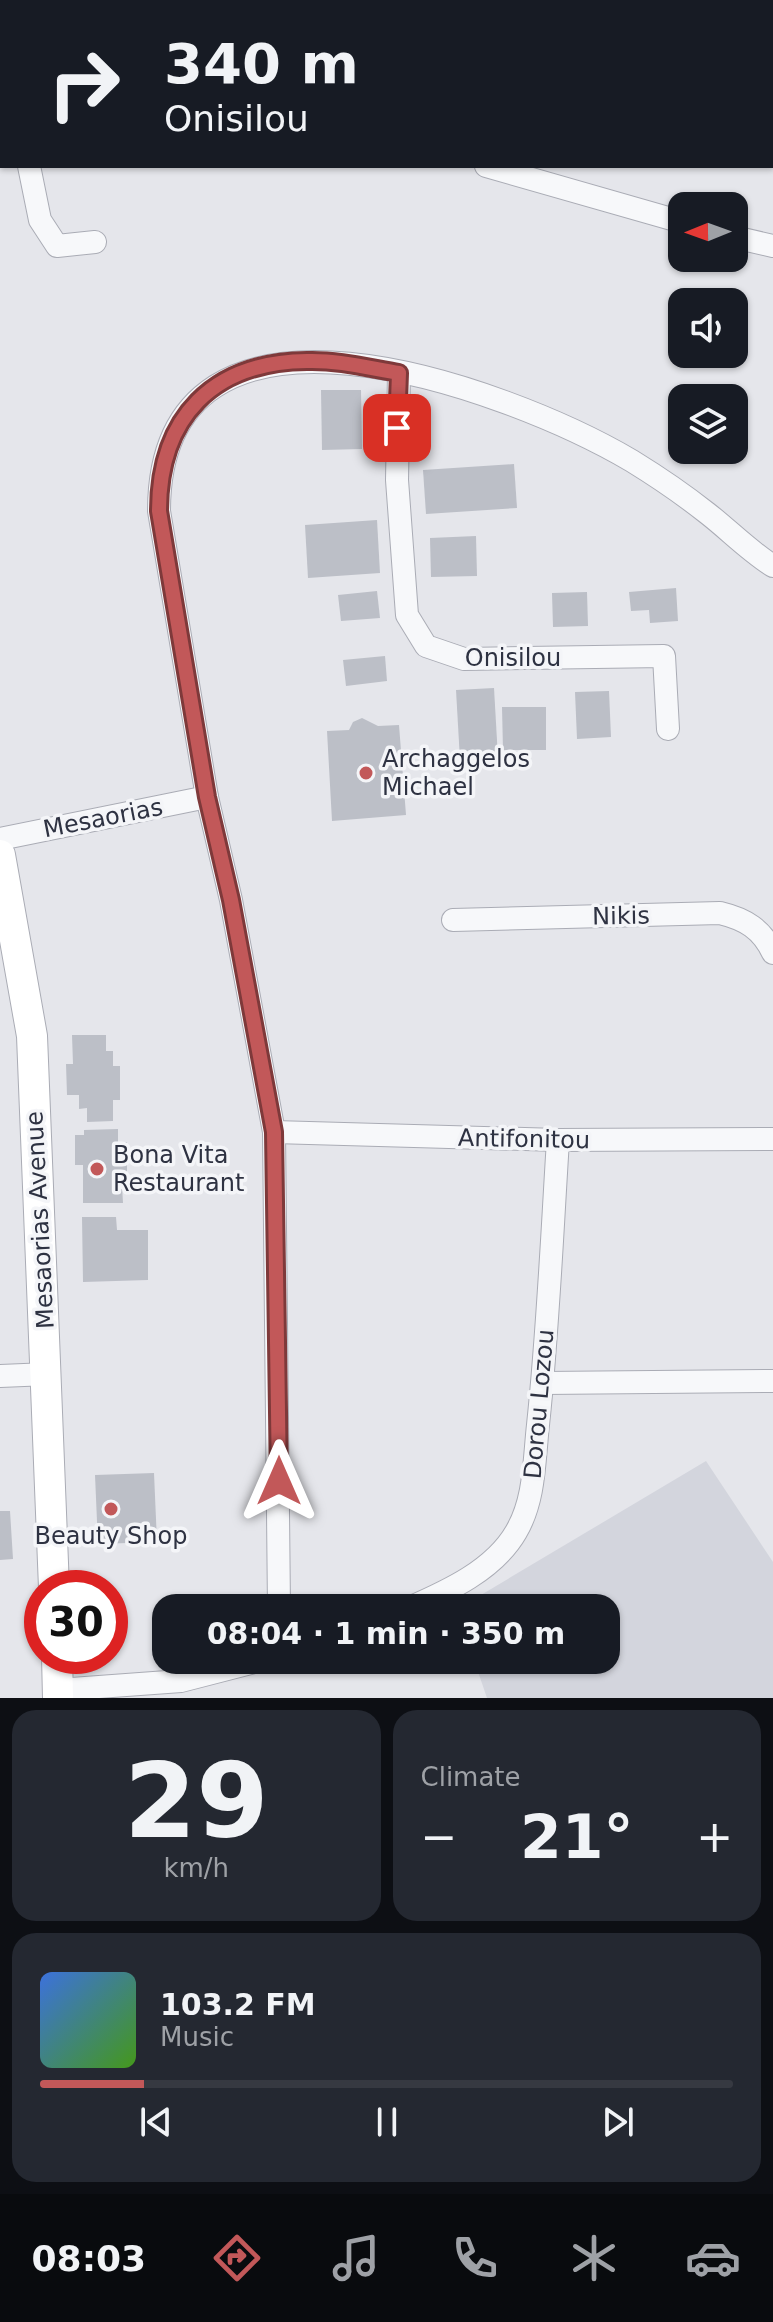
<!DOCTYPE html>
<meta charset="utf-8">
<style>
body{margin:0;font-family:"DejaVu Sans",sans-serif;background:#242831;color:#f1f3f6;height:100vh;display:flex;flex-direction:column;font-size:30px;white-space:nowrap}
*{box-sizing:border-box;margin:0}
p{font-size:26px;color:#9ea1a6}
.icon{flex:none;width:44px;height:44px;fill:none;stroke:currentColor;stroke-width:2;stroke-linecap:round;stroke-linejoin:round}
.map{position:relative;height:1698px;overflow:hidden}
.sheet{display:flex;flex-direction:column;gap:12px;padding:12px;background:#0d0f14;flex:1}
.sheet>*{flex:none}
.guide{position:absolute;left:0px;top:0px;width:774px;height:168px;box-shadow:0 2px 6px #0004;background:#171b24;color:#f1f3f6;overflow:hidden}
.needle{width:52px;rotate:269deg}
.buttons{position:absolute;left:668px;top:192px;display:grid;gap:16px}
.buttons a{display:grid;place-items:center;width:80px;height:80px;border-radius:16px;background:#171b24;box-shadow:0 2px 6px #0004;font-size:40px}
.speed{position:absolute;left:24px;top:1570px;display:flex;gap:16px;font-size:40px;font-weight:700;text-align:center}
.speed>*{display:grid;place-content:center;width:104px;height:104px;border-radius:50%;background:#171b24;box-shadow:0 2px 6px #0004;line-height:1}
.speed .limit{border:12px solid #d22;background:#fff;color:#111}
.pin{position:absolute;display:grid;place-items:center;width:68px;height:68px;color:#fff;margin:-34px;border-radius:16px;box-shadow:0 4px 12px #0006}
.me{position:absolute;width:88px;margin:-44px;rotate:0deg;stroke-linejoin:round;filter:drop-shadow(0 0 6px #0008)}
.turn{display:flex;align-items:center;gap:28px;height:168px;padding:0 32px;font-size:36px}
.turn .icon{width:104px;height:104px;stroke-width:2.5}
.turn b{display:block;font-size:56px;line-height:68px}
.big{font-size:60px;font-weight:700;line-height:1.1}
.sheet .card{flex:1;display:flex;flex-direction:column;justify-content:center;gap:12px;min-width:0;padding:0 28px;border-radius:24px;background:#242831}
.sheet .dial{align-items:center;gap:0}
.dial b{font-size:104px;line-height:1}
.song{display:flex;align-items:center;gap:24px}
.cover{width:96px;height:96px;border-radius:12px;background:linear-gradient(135deg,hsl(220 70% 55%),hsl(100 70% 35%))}
.played{height:8px;border-radius:4px;background:linear-gradient(90deg,#c25859 15%,#363941 15%)}
.keys{display:flex;justify-content:space-around;direction:ltr}
.heat{display:flex;justify-content:space-between;align-items:center;font-size:44px;direction:ltr}
.sheet .tiles{flex:1;display:grid;gap:12px;grid-template-columns:1fr 1fr}
.card:last-child{grid-column:span 2}
.trip{position:absolute;left:152px;top:1594px;width:468px;height:80px;border-radius:24px;background:#171b24;box-shadow:0 2px 6px #0004;font-weight:700;line-height:80px;text-align:center}
.tabs{display:flex;height:128px;justify-content:space-around;align-items:center;background:#090b0e;color:#9ea1a6}
.tabs .icon{width:56px;height:56px}
.tabs .current{color:#c25859}
.tabs b{font-size:36px;color:#f1f3f6}
.map>svg:first-child{display:block}
</style>
<div class="map">
<svg width="773" height="1698" viewBox="0 0 773 1698">
<rect width="100%" height="100%" fill="#e5e6eb"/>
<!-- built -->
<path fill="#d3d5dd" d="M706,1461L773,1562V1698H487L474,1660H606V1608H459Z"/>
<!-- building -->
<g fill="#bcbfc7">
<path d="M321,390H361L362,449L322,450Z"/>
<path d="M514,464L517,508L426,514L423,470Z"/>
<path d="M377,520L380,573L308,578L305,525Z"/>
<path d="M476,536L477,576L431,577L430,538Z"/>
<path d="M676,588L678,621L650,623L649,610L631,611L629,592Z"/>
<path d="M377,591L380,618L341,621L338,595Z"/>
<path d="M587,592L588,626L553,627L552,593Z"/>
<path d="M385,656L387,681L346,686L343,660Z"/>
<path d="M494,688L498,758L460,760L456,690Z"/>
<path d="M609,691L611,737L577,739L575,692Z"/>
<path d="M502,707H546V750H503Z"/>
<path d="M362,718L378,726L399,725L406,815L332,821L327,731L349,730L353,722Z"/>
<path d="M72,1035H106V1051H113V1066H120V1100H113V1121L87,1122V1108L79,1109V1095H67L66,1064H73Z"/>
<path d="M118,1129V1143L127,1142V1186H122L123,1203H83V1165H75V1135H84V1130Z"/>
<path d="M82,1217H116L117,1230H148V1280L83,1282Z"/>
<path d="M154,1473L157,1542L98,1544L95,1475Z"/>
<path d="M0,1511H10L13,1559L0,1560Z"/>
</g>
<g fill="none" stroke-linecap="round" stroke-linejoin="round">
<defs>
<g id="minor">
<path d="M254,0L255,2"/>
<path d="M530,2V0"/>
<path d="M29,166L40,220L57,246L95,242"/>
<path d="M486,166L682,222"/>
<path d="M734,237L773,246"/>
<path d="M399,373L397,480L407,615L426,646L464,659L664,656L668,729"/>
<path d="M0,839L207,797"/>
<path d="M453,920L720,913C745,919 762,929 773,953"/>
<path d="M274,1132L558,1140L773,1139"/>
<path d="M0,1376L48,1374"/>
<path d="M543,1383L773,1381"/>
<path d="M279,1608L274,1132L231,900L207,797L159,511C159,258 508,388 632,461C658,477 683,494 707,513C729,530 749,551 773,566"/>
<path d="M409,1608C448,1591 494,1570 516,1532C535,1500 534,1461 538,1425C548,1331 552,1235 558,1140"/>
<path d="M58,1690L181,1681L262,1660"/>
</g>
<g id="secondary">
<path d="M0,855L32,1036L54,1588"/>
<path d="M57,1656L58,1698"/>
</g>
</defs>
<!-- minor casing -->
<use href="#minor" stroke="#aaacb5" stroke-width="24"/>
<!-- secondary casing -->
<use href="#secondary" stroke="#aaacb5" stroke-width="32"/>
<!-- minor -->
<use href="#minor" stroke="#f7f8fa" stroke-width="22"/>
<!-- secondary -->
<use href="#secondary" stroke="#fff" stroke-width="30"/>
</g>
<g fill="none" stroke-linecap="round" stroke-linejoin="round">
<defs>
<path id="route" d="M279,1481L274,1132L231,900L207,797L159,511C159,417 213,362 307,361C338,360 369,368 399,373L397,428"/>
</defs>
<!-- route casing -->
<use href="#route" stroke="#7e393a" stroke-width="20"/>
<!-- route -->
<use href="#route" stroke="#c25859" stroke-width="14"/>
</g>
<!-- markers -->
<g fill="#c25859" stroke="#f4f5f8" stroke-width="3">
<circle cx="366" cy="773" r="8"/>
<circle cx="97" cy="1169" r="8"/>
<circle cx="111" cy="1509" r="8"/>
</g>
<g text-anchor="middle" stroke-width="7" stroke-linejoin="round" paint-order="stroke">
<!-- street labels -->
<g font-size="24" fill="#2e3242" stroke="#f4f5f8">
<text x="513" y="666">Onisilou</text>
<text transform="translate(103 818) rotate(-11)" y="8">Mesaorias</text>
<text transform="translate(621 916) rotate(-1)" y="8">Nikis</text>
<text transform="translate(524 1139) rotate(1)" y="8">Antifonitou</text>
<text transform="translate(40 1220) rotate(-93)" y="8">Mesaorias Avenue</text>
<text transform="translate(539 1404) rotate(-85)" y="8">Dorou Lozou</text>
</g>
<!-- poi labels -->
<g font-size="24" fill="#2e3242" stroke="#f4f5f8" text-anchor="start">
<text x="382" y="767">Archaggelos<tspan x="382" dy="28">Michael</tspan></text>
<text x="113" y="1163">Bona Vita<tspan x="113" dy="28">Restaurant</tspan></text>
<text x="111" y="1544" text-anchor="middle">Beauty Shop</text>
</g>
</g>
</svg>
<div class="buttons">
<a><svg class="needle" viewBox="-14 -14 28 28"><path d="M0-13l5 13h-10z" fill="#e53935"/><path d="M0 13l5-13h-10z" fill="#9ea1a6"/></svg></a>
<a><svg class="icon" aria-label="sound" viewBox="0 0 24 24"><path d="M4 9h4l5-4v14l-5-4H4zM17 9q2 3 0 6"/></svg></a>
<a><svg class="icon" aria-label="layers" viewBox="0 0 24 24"><path d="M12 4l9 5-9 5-9-5zM3 14l9 5 9-5"/></svg></a>
</div>
<div class="speed"><div class="limit">30</div></div>
<div class="pin" style="left:397px;top:428px;background:#d93025"><svg class="icon" aria-label="arrive" viewBox="0 0 24 24"><path d="M6 21V4h12l-3 4 3 4H6"/></svg></div>
<svg class="me" style="left:279px;top:1481px" viewBox="-20 -20 40 40"><path d="M0-17L14 15 0 8-14 15z" fill="#c25859" stroke="#fff" stroke-width="4"/></svg>
<div class="trip">08:04 · 1 min · 350 m</div>
<div class="guide">
<div class="turn"><svg class="icon" aria-label="right" viewBox="0 0 24 24"><path d="M7 20v-9h11M14 6l5 5-5 5"/></svg><div><b>340 m</b>Onisilou</div></div>
</div>
</div>
<section class="sheet">
<div class="tiles">
<div class="card dial"><b>29</b><p>km/h</p></div>
<div class="card"><p>Climate</p>
<div class="heat"><a>−</a><b class="big">21°</b><a>+</a></div>
</div>
<div class="card">
<div class="song"><i class="cover"></i><div><b>103.2 FM</b><p>Music</p></div></div>
<div class="played"></div>
<div class="keys"><svg class="icon" aria-label="previous" viewBox="0 0 24 24"><path d="M18 5L8 12l10 7zM5 5v14"/></svg><svg class="icon" aria-label="pause" viewBox="0 0 24 24"><path d="M8 5v14M16 5v14"/></svg><svg class="icon" aria-label="next" viewBox="0 0 24 24"><path d="M6 5l10 7-10 7zM19 5v14"/></svg></div>
</div>
</div>
</section>
<nav class="tabs">
<b>08:03</b>
<svg class="icon current" aria-label="directions" viewBox="0 0 24 24"><path d="M12 3l9 9-9 9-9-9zM9 14v-3h6M13 9l2 2-2 2"/></svg>
<svg class="icon" aria-label="music" viewBox="0 0 24 24"><path d="M9 18V5l10-2v13"/><circle cx="6" cy="18" r="3"/><circle cx="16" cy="16" r="3"/></svg>
<svg class="icon" aria-label="phone" viewBox="0 0 24 24"><path d="M5 4h4l2 5-3 2q2 4 5 5l2-3 5 2v4C11 20 4 13 5 4z"/></svg>
<svg class="icon" aria-label="climate" viewBox="0 0 24 24"><path d="M12 3v18M4 7l16 10M4 17L20 7"/></svg>
<svg class="icon" aria-label="car" viewBox="0 0 24 24"><path d="M5 17H2v-5l4-1 3-4h7l3 4 3 1v5h-3M9 17h6M6 11h13"/><circle cx="7" cy="17" r="2"/><circle cx="17" cy="17" r="2"/></svg>
</nav>
